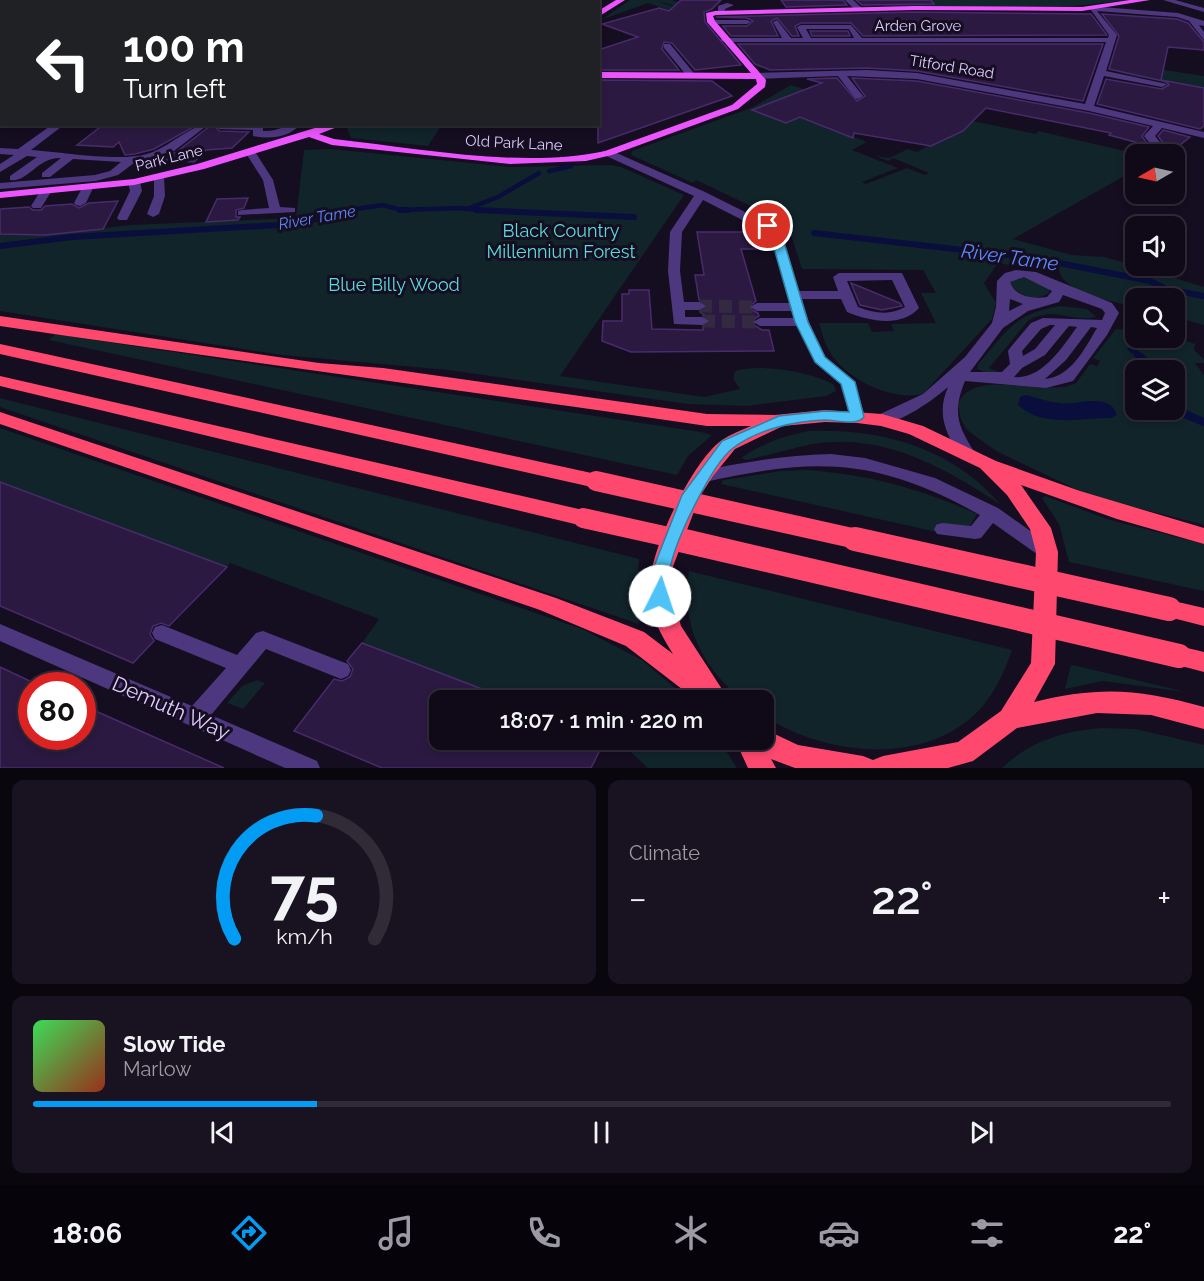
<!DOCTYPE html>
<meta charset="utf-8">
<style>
body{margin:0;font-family:Raleway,sans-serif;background:#191321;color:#f1f3f6;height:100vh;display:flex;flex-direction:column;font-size:22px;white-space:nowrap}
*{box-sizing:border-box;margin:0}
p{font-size:20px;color:#9c9aa2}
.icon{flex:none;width:33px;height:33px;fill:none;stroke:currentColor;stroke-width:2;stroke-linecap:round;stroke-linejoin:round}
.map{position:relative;height:768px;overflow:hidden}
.side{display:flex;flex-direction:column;gap:12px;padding:12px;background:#09060d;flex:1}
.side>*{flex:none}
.banner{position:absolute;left:0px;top:0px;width:600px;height:126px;box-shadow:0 3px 9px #0003,0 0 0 2px #302b37;background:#202124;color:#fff;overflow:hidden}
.needle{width:39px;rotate:261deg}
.fabs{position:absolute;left:1125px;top:144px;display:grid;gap:12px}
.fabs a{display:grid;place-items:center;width:60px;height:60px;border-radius:12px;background:#100a18;box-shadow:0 3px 9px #0003,0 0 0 2px #302b37;font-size:30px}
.speed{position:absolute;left:18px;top:672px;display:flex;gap:12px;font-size:30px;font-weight:700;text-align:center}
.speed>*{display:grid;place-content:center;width:78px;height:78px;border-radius:50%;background:#100a18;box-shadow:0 3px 9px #0003,0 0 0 2px #302b37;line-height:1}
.speed .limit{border:9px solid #d22;background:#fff;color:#111}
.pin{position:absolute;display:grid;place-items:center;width:51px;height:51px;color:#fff;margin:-26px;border:3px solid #fff;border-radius:50%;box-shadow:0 2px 6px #0007}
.me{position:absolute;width:66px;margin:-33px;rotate:4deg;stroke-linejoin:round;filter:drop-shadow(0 0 4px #0008)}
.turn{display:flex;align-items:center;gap:21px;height:126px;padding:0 24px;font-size:27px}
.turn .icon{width:78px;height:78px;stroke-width:2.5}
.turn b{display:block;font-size:42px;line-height:51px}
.big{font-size:45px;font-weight:600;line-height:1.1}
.side .card{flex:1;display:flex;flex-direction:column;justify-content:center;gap:9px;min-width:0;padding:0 21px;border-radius:12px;background:#191321}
.side .dial{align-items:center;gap:0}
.dial svg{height:156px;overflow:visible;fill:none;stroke:#302b37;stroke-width:7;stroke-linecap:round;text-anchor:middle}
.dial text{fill:#f1f3f6;stroke:none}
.song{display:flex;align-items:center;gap:18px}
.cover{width:72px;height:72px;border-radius:9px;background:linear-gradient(135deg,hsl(130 70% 55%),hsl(10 70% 35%))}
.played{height:6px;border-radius:3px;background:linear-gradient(90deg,#029cf5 25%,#302b37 25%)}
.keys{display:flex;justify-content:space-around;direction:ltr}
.heat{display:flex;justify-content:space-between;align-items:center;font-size:33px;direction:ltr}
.side .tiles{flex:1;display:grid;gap:12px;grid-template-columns:1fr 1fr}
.card:last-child{grid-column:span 2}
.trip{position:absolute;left:429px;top:690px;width:345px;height:60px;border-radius:12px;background:#100a18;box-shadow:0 3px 9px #0003,0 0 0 2px #302b37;font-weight:600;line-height:60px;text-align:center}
.tabs{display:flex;height:96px;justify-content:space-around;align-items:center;background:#06040a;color:#9c9aa2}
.tabs .icon{width:42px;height:42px}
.tabs .current{color:#029cf5}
.tabs b{font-size:27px;color:#f1f3f6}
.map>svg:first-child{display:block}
</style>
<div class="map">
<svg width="1204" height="768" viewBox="0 0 1204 768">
<rect width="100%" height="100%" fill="#150d20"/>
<!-- green -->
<g fill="#10242a" fill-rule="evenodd">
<path d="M630,0H672L677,2L679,7L657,1L674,7L681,14L648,3L601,20Z"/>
<path d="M906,0H1130L1074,6H886L883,3Z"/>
<path d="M1118,63L1204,76V88L1160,89L1166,81L1128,66L1126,74L1152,78C1140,79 1126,75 1115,71Z"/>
<path d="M791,85L812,92L797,93L762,107L799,115L867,142L852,150L898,168L862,182L866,184L907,168L925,175L929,173L893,158L888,161L875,156L889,158L908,149L917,152L972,121L1036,134L1038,131L1138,154H1136L1135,170L1013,239L1072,255L1104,257L1126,263L1204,287V325L1175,317L1174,298H1136L1135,307C1115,302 1063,293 1059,270C1038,264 1018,268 998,263L984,283L996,303L992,319L923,394C892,401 849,381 831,354C825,345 822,334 819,323H868L872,332L894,331L891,324L936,323L921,293H936L923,270L802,269L787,223L696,180L693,183L631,155L632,151L751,108Z"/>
<path d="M360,125L440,124L441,126L428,146L351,138L347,128Z"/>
<path d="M331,149L510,167L611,165L621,167L684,195L560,376L704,397L740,389L733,379L735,371C759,363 813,372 834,385L836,391L826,396L747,406L688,404L448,370L282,355L0,311V234L45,235L130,225L296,218L304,150Z"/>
<path d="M1021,276L1031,277L1049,288V293C1034,303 1017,295 1009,282Z"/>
<path d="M1061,306L1087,309L1096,317C1072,323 1055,306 1029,320L989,368L1001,373L990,374L977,369L978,364C1007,331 1014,313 1061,306Z"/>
<path d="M1116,329L1135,331L1136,338C1155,338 1178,336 1195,344L1194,350L1204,359V363H1195L1204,375V525L1088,495L996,451L967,430L961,420L958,405C972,365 1045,399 1076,383L1090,364L1097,366L1100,361L1093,358ZM1136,370H1174V410H1136Z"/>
<path d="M55,334L701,432L712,435L688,456L677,475L49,340Z"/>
<path d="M0,398L639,559L637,599L639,624L0,407Z"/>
<path d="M0,428L582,629L642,660L689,700H512L362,643L379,619L230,563L227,567L0,482Z"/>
<path d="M809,431C882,428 953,448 1001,505C946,468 883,432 813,444C790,448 769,456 746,460L741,458C762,443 784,436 809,431Z"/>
<path d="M806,470C868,474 921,489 977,514L970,526L937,523V532L721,484L723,480L781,471Z"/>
<path d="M1045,496L1110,520L1204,544V591L1069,562L1059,524L1042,498Z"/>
<path d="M689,572V571L1012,650C1005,671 996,690 982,707C928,768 825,756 764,716V700H743C702,668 680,623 689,572Z"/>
<path d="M1071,665L1077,666L1186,692L1102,681L1065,689Z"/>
<path d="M257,680L265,683L243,709L227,703L242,686Z"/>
<path d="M1103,728L1136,729L1204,745V768H1002C1031,740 1064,731 1103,728Z"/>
<path d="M614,740H719L737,768H648L620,742Z"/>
</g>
<!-- water -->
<path fill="#090e3c" d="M1026,395C1038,398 1048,402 1060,403C1078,406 1109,391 1117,415L1111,418C1080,418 1043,428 1018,405L1020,397Z"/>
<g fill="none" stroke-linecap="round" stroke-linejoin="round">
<!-- stream-far2 -->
<g stroke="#090e3c" stroke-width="4.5">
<path d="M549,171L571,166"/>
<path d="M467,209L498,197L539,173"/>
<path d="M342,211L383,205L401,210L460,208L489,211"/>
</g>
<!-- stream-far1 -->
<g stroke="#090e3c" stroke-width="6">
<path d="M400,210H408"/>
<path d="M476,210L634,217"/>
<path d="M814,233L1034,258L1150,281L1166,289L1204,296"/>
<path d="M0,246L72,237L295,224L352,210"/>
<path d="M1131,349L1141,357"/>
</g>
<!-- stream -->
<g stroke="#090e3c" stroke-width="8">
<path d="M1139,356L1155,370"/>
<path d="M1174,404L1187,415L1204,422"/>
</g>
</g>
<!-- building -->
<g fill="#2b1941" stroke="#492b6c" stroke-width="1.5">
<path d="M681,0H721L712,9L704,12L705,22L741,65L695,70L672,43L664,42L662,49L679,70H598V50L638,37L602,24L659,8L669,11Z"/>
<path d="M781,0H843L847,5L786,7Z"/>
<path d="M856,0H931L934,4L862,5Z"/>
<path d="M914,12L1091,14L1107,35L863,36L851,23H801L795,26L799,36H792L777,18L771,21L778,36H731L723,26H747L753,21L747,18L716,17Z"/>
<path d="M1102,14L1177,19L1188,23L1204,42V50L1168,47L1161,80L1204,88V126L1200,129L1097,104L1106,79L1162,89L1169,85L1167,82L1109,69L1119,36Z"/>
<path d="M810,31H848L850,36H812Z"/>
<path d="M738,44H1103L1083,101L917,71L867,68L770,70L755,64Z"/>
<path d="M837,78L857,101L865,96L852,78L917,81L1089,113L1149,127L1142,136L1148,145L1137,149L1142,154H1125L1135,142L1109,135L1111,133L986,108L963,131L931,146L854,133L853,138L800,117L786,123L752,110L822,83L807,79Z"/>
<path d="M598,80L712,81L732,96L598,143Z"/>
<path d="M104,124H174L195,126L154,149L135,154L125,155L119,142L113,147L77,145Z"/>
<path d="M210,126L216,127L219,131L249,132L232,148L206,150L194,162L154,159L175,153Z"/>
<path d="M1163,130L1190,137L1169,154H1155L1160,153L1165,146L1158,136Z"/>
<path d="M248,198L244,208L236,210V217H240L238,220L206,222L217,199Z"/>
<path d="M118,201L103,229L45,235L0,234V209L29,207L33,210H41L45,206L72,204L79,208L89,203Z"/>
<path d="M697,232H757L761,249H741L756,301L748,308L758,313L759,316L751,321L752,324L762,330H769L774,351L631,352L602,341L603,321H622V294H629V290H649L652,329L703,330V327L710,323V319L700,312L708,305L699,300L695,275H704Z"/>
<path d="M851,283L900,303L902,306L882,310L860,305Z"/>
<path d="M0,482L144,536L227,567L169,626L161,623L153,626L150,634L154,641L133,663L0,606Z"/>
<path d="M362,643L508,699L440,700V740H605L591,768H382L294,731L334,679L342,681L350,677L353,669L347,661Z"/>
<path d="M0,667L32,682V736H82V705L224,768H0Z"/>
</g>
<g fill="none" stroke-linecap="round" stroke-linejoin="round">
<!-- minor-tunnel -->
<g stroke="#332a41" stroke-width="13" stroke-dasharray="13 7" stroke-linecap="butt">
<path d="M699,306L757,307"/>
<path d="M702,321L760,322"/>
</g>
<!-- minor -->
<g fill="#4d387f" fill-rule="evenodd">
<path d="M17,0H26L16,2Z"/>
<path d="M115,0H123L114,2Z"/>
<path d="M217,0H267L269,2H218Z"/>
<path d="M284,0H295L282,2Z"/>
<path d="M527,0H535L527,2Z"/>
<path d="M845,0H853L863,9L856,11Z"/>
<path d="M1163,0H1175L1204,8V12Z"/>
<path d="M727,3L734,5L725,9L724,14H718V6Z"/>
<path d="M1088,6L1178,13L1204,21V26L1199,25L1204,32V40L1189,21L1177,17L1097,11L1117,35L1106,71L1167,84L1162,87L1104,76L1094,106L1204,132V138L1162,128L1155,136L1163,146L1158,152L1144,153L1139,150L1152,146L1144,136L1153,126L1089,111L917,79L847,76L863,96L858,99L855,98L838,76L757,79L753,76L757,73L867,70L917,73L1085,104L1106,42H724L720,40L724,38H782L773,22L777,20L791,38H803L797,27L801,25H851L862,38H1108L1109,35ZM806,29H849L854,38H811Z"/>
<rect x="0" y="9" width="2" height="4"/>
<path d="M711,20H747L751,22L747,24H708V20Z"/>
<path d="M0,37H2L0,42Z"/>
<path d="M664,44H670L693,72V76H687L664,48Z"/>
<rect x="0" y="48" width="2" height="6"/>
<rect x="0" y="80" width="2" height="6"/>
<path d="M2,99V105L0,106V100Z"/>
<rect x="0" y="115" width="2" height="6"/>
<path d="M53,124H65L31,150C62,152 118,162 147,154C169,148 191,124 209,124L174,151L134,163L118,175L96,181L0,189V183L95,175L110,171L121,162L73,159L50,177H42V173L61,158C37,157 28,183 10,180V176L37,157L27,156L0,172V164L14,155L0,154V148L18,149Z"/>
<path d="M221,124H258L263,126V131C277,132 287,124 301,124C288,138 271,139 253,136V130L219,129L218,127Z"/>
<path d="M250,149L254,150L273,180L280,207L295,208V212L238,215V211L242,210L269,208L263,180L245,152Z"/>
<path d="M604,151H612L705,192L779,229L799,291H838L833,277L839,273H902L919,308C901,328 869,321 847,312L841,299H802L809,322L826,358L855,382L865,417L863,420H851L841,384L815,363L797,326H760L753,322L760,318H794L792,311H757L750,307L757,303H790L770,234L703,200L682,232L680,271L684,302H699L706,306L699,310H685V317H702L709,321L702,325L674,324L668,271L670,232L694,196L604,155ZM892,280L905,307C890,316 873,313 858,307L847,281Z"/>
<path d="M159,174L164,177L165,196L159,214L153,217L147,214L154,196V177Z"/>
<path d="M134,179L140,182L142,191L127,220H119L117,218L130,191L128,182Z"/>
<path d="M87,185L93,188L86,203L80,206L76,205L74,203L83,186Z"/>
<path d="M45,189L51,192L41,208H33L31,206L41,190Z"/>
<path d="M1016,270L1036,272L1112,303L1119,313L1107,335L1073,381L1046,388L965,381C952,413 958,426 975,453L967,458L961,457C946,434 936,414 948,387C935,399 894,428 876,424L874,420L876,416L923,394L965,357L992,323L996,307L997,281L1005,273ZM1024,277L1052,291L1047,297C1033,299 1015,297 1010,282ZM1063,295L1102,309L1105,313L1102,320L1043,318L1031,323L1010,348L1008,351L1010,364L1002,372H970L1003,328L1028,311L1059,302ZM1010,299L1023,304L1009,311ZM1050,325H1055L1035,349L1023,356L1022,351L1041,329ZM1069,326L1077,327C1063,346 1042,380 1014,377L1022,368L1045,355ZM1091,327L1097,328C1085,348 1071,377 1045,379L1066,360Z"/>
<path d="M831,454L865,458L935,478L998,508L1053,547L1056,552L1053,557L1047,559L1041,557L993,523L981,538L975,539L937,534L934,529L937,524L943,523L971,526L980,515C876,457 814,457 701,483L695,481L693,477L695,473L701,471C745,462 786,455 831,454Z"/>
<path d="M0,624L192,706L226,668L155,639L152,633L155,627L162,625L237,655L256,633L263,631L348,664L351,670L348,676L341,679L266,649L211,715L317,761L320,768H285L0,641Z"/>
</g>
<!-- major -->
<g fill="#ec54fe" fill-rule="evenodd">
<path d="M616,0H625L598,17V11Z"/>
<path d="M1130,0H1150L1082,11L914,10L716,15L713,16L715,21L766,80L765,87L738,109L612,155L586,161L510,164L332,145L309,137L204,169L134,185L0,198V192L134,179L197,164L328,124H345L319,134L334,139C418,148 522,169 605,151L732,105L757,84L756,79L598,78V72L751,73L707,22L706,13L715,11L914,6L1082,7Z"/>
</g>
<!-- highway -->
<g fill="#fe486e" fill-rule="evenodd">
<path d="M0,316L319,363L383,368L707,414L775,415L825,410L882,414L923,426L996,461L1080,491L1204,528V544L1117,519L1021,485L1051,528L1058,552L1055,664L1034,702C1100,686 1139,689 1204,707V729L1151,715L1097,713L1017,728L973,761L948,768H795L771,759L776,768H748L735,740H764V729L798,745L863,756L873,760L883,756L958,742L1001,711L1031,663L1036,552L1030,529L1007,495L980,468L909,434L881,426L857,423L825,422L783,426L735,449L713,476L700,496L672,569V596L681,626L729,700H702L691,696L626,646L540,610L0,424V412L556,598L644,632L673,654C662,636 650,616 649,595C646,557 691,462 722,440C731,434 742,430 751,426H707C471,391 236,361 0,326Z"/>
<path d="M0,344L596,474L603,476L606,481L603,486L596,488L0,354Z"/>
<path d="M0,376L583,510L590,513L594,518L590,523L583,526L0,386Z"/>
<path d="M1169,600L1204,608V626L1161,615L1157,609L1161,603Z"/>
<path d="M1179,646L1204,652V672L1170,663L1167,656L1170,649Z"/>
</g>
<!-- highway-bridge-far1 -->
<g stroke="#fe486e" stroke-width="20">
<path d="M596,481L861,540"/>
<path d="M583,518L682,540"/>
</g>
<!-- highway-bridge -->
<g stroke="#fe486e" stroke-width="24">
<path d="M676,539L1179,656"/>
<path d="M855,539L1169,609"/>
</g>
</g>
<!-- route -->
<path fill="#4fc3f7" stroke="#337fa1" stroke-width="1.5" d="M768,223L781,232L808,322L825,357L855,382L864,417C857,426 836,420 825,420C795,421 758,429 733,448C711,465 675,541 670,569C668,580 672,591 666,601H654L651,596L653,569L682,495L722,441L779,416L825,411L849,412L841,384L815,362L795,322L770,234L762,226Z"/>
<g text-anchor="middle" stroke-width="6" stroke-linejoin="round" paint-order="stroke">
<!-- far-street labels -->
<g font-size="15" fill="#dfccff" stroke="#150d20">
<text x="918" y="31">Arden Grove</text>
<text transform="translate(952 67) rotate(9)" y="5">Titford Road</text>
<text transform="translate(514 143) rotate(3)" y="5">Old Park Lane</text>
<text transform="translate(169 158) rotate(-14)" y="5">Park Lane</text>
</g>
<!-- far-water labels -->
<g font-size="16" font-style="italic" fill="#5b87fe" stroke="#150d20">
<text transform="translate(317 217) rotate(-10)" y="6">River Tame</text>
</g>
<!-- park labels -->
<g font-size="18" fill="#59dcde" stroke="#150d20">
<text x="561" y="237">Black Country<tspan x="561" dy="21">Millennium Forest</tspan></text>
<text x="394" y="291">Blue Billy Wood</text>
</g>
<!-- water labels -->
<g font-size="20" font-style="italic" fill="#5b87fe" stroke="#150d20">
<text transform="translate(1010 257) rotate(8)" y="7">River Tame</text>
</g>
<!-- near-street labels -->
<g font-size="21" fill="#dfccff" stroke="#150d20">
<text transform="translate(171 708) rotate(24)" y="7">Demuth Way</text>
</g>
</g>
</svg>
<div class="fabs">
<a><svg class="needle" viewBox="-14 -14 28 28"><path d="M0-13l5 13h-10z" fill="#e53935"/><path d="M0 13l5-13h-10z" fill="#9c9aa2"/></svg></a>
<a><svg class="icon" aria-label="sound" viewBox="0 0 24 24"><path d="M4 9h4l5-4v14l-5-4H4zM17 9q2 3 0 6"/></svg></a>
<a><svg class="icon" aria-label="search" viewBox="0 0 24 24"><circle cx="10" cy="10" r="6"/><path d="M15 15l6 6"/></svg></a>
<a><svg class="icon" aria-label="layers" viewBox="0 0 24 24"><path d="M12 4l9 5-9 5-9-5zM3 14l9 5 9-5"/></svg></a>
</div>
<div class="speed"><div class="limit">80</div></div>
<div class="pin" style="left:768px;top:226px;background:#d93025"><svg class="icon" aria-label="arrive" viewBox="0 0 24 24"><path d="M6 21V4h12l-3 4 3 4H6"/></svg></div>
<svg class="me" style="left:660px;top:596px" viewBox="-20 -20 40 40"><circle r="19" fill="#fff"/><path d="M0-13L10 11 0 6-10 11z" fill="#4fc3f7"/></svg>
<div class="trip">18:07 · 1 min · 220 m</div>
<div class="banner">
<div class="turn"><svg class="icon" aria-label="left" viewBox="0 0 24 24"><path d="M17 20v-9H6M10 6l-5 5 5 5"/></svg><div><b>100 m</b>Turn left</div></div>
</div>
</div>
<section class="side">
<div class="tiles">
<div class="card dial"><svg viewBox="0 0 100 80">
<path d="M14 69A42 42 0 1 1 86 69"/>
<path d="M14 69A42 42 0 0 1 56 6" stroke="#029cf5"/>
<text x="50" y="56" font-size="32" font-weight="700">75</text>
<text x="50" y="72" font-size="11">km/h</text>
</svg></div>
<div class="card"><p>Climate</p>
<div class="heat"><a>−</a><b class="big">22°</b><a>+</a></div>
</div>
<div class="card">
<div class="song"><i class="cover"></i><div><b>Slow Tide</b><p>Marlow</p></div></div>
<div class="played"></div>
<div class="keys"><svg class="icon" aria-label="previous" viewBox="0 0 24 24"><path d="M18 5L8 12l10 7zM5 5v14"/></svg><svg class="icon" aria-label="pause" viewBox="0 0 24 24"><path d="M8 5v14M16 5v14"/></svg><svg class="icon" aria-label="next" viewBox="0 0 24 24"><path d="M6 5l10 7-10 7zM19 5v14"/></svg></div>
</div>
</div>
</section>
<nav class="tabs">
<b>18:06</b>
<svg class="icon current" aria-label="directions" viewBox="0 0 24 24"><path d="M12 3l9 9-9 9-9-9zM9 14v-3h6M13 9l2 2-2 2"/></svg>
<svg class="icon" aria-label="music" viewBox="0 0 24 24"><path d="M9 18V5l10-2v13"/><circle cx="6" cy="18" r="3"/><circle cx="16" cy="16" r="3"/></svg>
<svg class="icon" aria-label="phone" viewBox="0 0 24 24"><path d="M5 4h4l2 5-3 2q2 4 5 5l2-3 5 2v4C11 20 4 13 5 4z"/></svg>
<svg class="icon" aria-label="climate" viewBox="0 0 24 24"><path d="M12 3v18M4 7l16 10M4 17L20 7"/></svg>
<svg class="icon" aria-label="car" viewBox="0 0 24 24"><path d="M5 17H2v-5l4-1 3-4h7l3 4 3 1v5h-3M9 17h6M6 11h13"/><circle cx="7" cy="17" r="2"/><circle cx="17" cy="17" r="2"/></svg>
<svg class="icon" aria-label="filters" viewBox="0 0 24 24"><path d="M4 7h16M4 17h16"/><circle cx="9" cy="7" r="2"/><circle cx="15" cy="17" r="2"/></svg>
<b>22°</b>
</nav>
